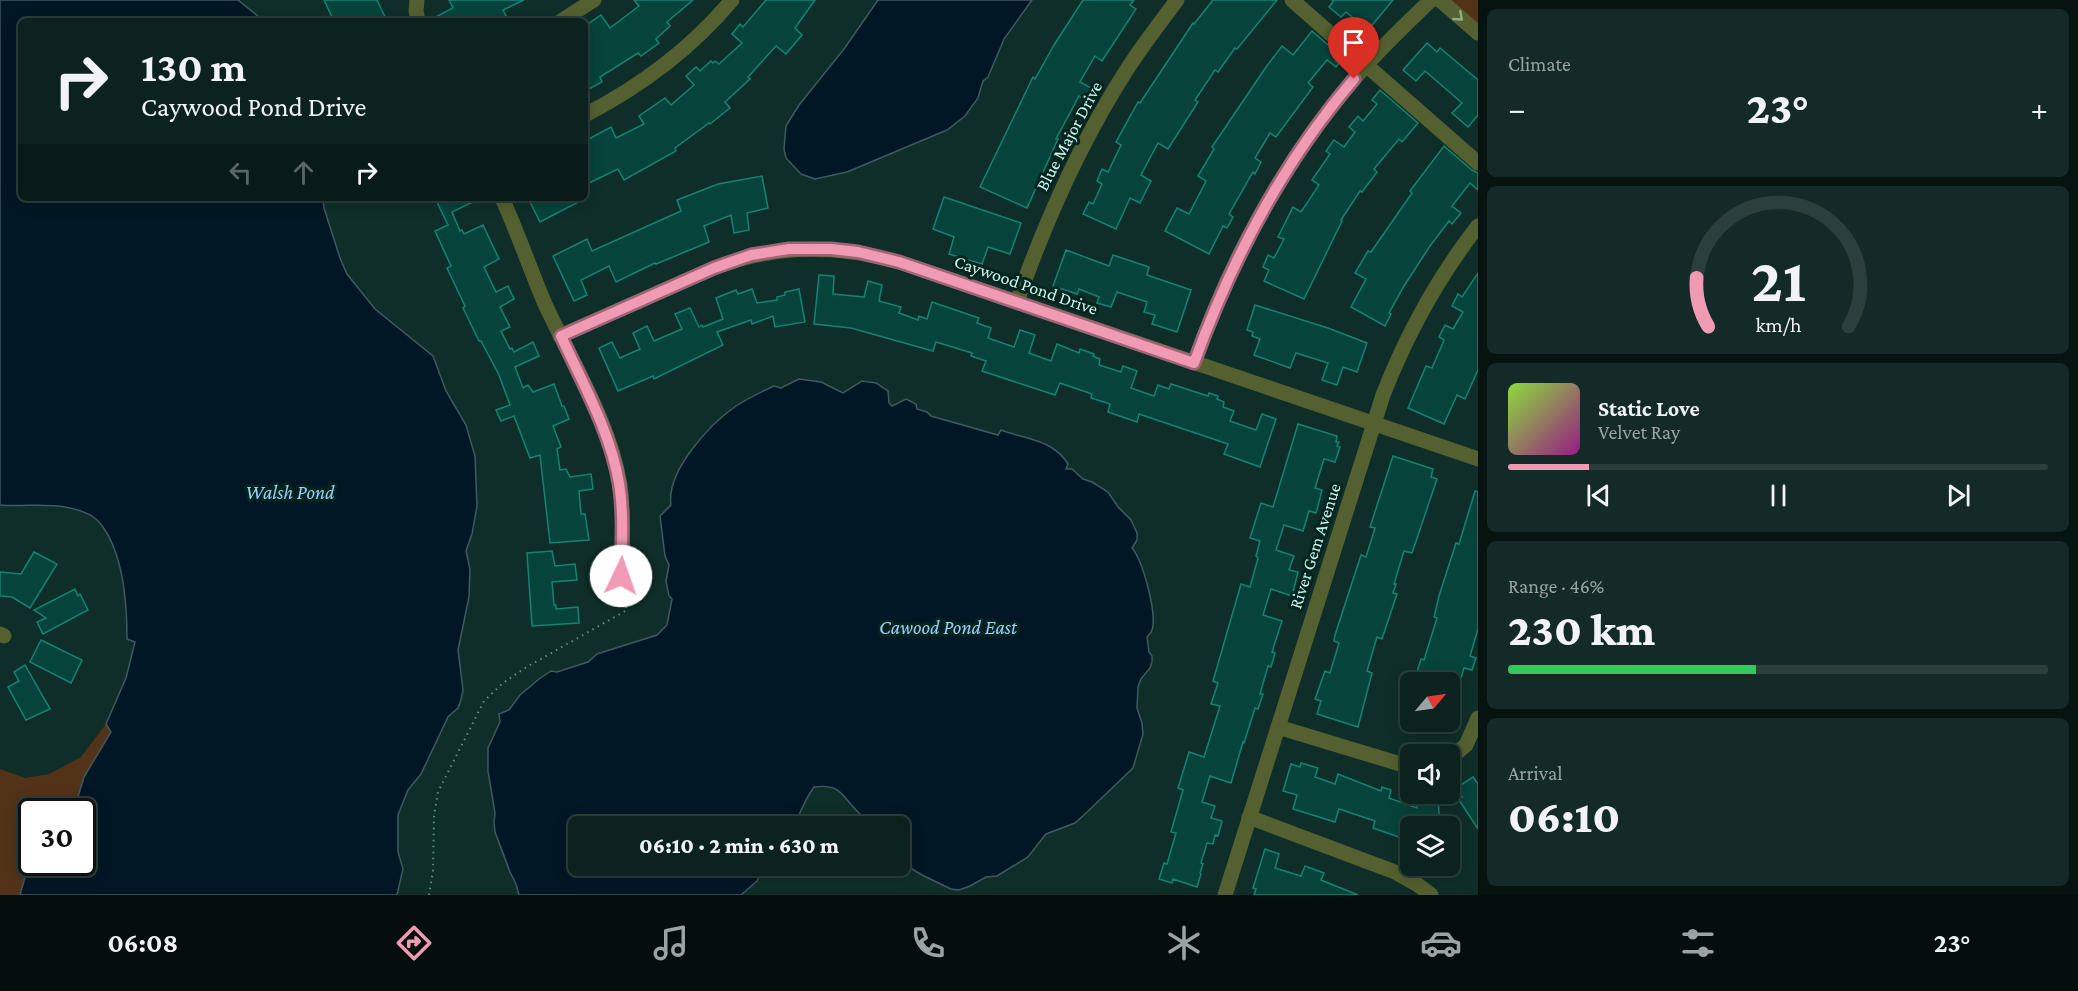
<!DOCTYPE html>
<meta charset="utf-8">
<style>
body{margin:0;font-family:"Crimson Pro",serif;background:#142a28;color:#f1f3f6;height:100vh;display:flex;flex-direction:column;font-size:22px;white-space:nowrap}
*{box-sizing:border-box;margin:0}
p{font-size:20px;color:#9aa4a4}
.icon{flex:none;width:33px;height:33px;fill:none;stroke:currentColor;stroke-width:2;stroke-linecap:round;stroke-linejoin:round}
.map{position:relative;flex:1;overflow:hidden}
.drawer{display:flex;flex-direction:column;gap:9px;padding:9px;background:#061311;width:600px}
.drawer>*{flex:none}
.guide{position:absolute;left:18px;top:18px;width:570px;height:183px;border-radius:9px;box-shadow:0 3px 15px #0003,0 0 0 2px #2b3f3d;background:#0b221f;color:#f1f3f6;overflow:hidden}
.needle{width:39px;rotate:61deg}
.buttons{position:absolute;left:1400px;top:672px;display:grid;gap:12px}
.buttons a{display:grid;place-items:center;width:60px;height:60px;border-radius:9px;background:#0b221f;box-shadow:0 3px 15px #0003,0 0 0 2px #2b3f3d;font-size:30px}
.speed{position:absolute;left:18px;top:798px;display:flex;gap:12px;font-size:30px;font-weight:700;text-align:center}
.speed>*{display:grid;place-content:center;width:78px;height:78px;border-radius:50%;background:#0b221f;box-shadow:0 3px 15px #0003,0 0 0 2px #2b3f3d;line-height:1}
.speed .limit{border:3px solid #111;border-radius:9px;background:#fff;color:#111}
.pin{position:absolute;display:grid;place-items:center;width:51px;height:51px;color:#fff;margin:-62px -26px;border-radius:50% 50% 50% 0;rotate:-45deg;box-shadow:0 0 6px #0007}
.pin .icon{rotate:45deg}
.me{position:absolute;width:66px;margin:-33px;rotate:3deg;stroke-linejoin:round;filter:drop-shadow(0 0 4px #0008)}
.turn{display:flex;align-items:center;gap:21px;height:126px;padding:0 24px;font-size:27px}
.turn .icon{width:78px;height:78px;stroke-width:2.5}
.turn b{display:block;font-size:42px;line-height:51px}
.lanes{display:flex;align-items:center;height:57px;padding:0 24px;background:#0003;justify-content:center;gap:30px;direction:ltr}
.lanes .off{opacity:.35}
.big{font-size:45px;font-weight:800;line-height:1.1}
.drawer .widget{flex:1;display:flex;flex-direction:column;justify-content:center;gap:9px;min-width:0;padding:0 21px;border-radius:9px;background:#142a28}
.drawer .dial{align-items:center;gap:0}
.dial svg{height:156px;overflow:visible;fill:none;stroke:#2b3f3d;stroke-width:7;stroke-linecap:round;text-anchor:middle}
.dial text{fill:#f1f3f6;stroke:none}
.song{display:flex;align-items:center;gap:18px}
.cover{width:72px;height:72px;border-radius:9px;background:linear-gradient(135deg,hsl(90 70% 55%),hsl(310 70% 35%))}
.played{height:6px;border-radius:3px;background:linear-gradient(90deg,#f09ab4 15%,#2b3f3d 15%)}
.keys{display:flex;justify-content:space-around;direction:ltr}
.heat{display:flex;justify-content:space-between;align-items:center;font-size:33px;direction:ltr}
.charge{height:9px;border-radius:4px;background:linear-gradient(90deg,#34c759 46%,#2b3f3d 0)}
.trip{position:absolute;left:568px;top:816px;width:342px;height:60px;border-radius:9px;background:#0b221f;box-shadow:0 3px 15px #0003,0 0 0 2px #2b3f3d;font-weight:800;line-height:60px;text-align:center}
.menu{display:flex;height:96px;justify-content:space-around;align-items:center;background:#040e0c;color:#9aa4a4}
.menu .icon{width:42px;height:42px}
.menu .current{color:#f09ab4}
.menu b{font-size:27px;color:#f1f3f6}
main{display:flex;flex:1;min-height:0}
.map>svg:first-child{display:block}
</style>
<main>
<div class="map">
<svg width="1478" height="895" viewBox="0 0 1478 895">
<rect width="100%" height="100%" fill="#0f2e29"/>
<!-- green -->
<g fill="#523317">
<path d="M1445,0H1478V29Z"/>
<path d="M106,724L111,732L84,777L78,797L71,800L65,811L32,812L31,861L29,863L20,895H0V769L25,778L49,774L81,757Z"/>
</g>
<!-- water -->
<g fill="#021725" stroke="#3e5a61" stroke-width="1.5">
<path d="M0,0H238L264,21H21V198H323L324,208L340,258L347,274L375,309L433,356L446,391L466,425L475,456L477,506L472,534L466,551L470,569L469,597L458,650L463,690L461,700L458,708L448,717L421,774L408,790L398,815V852L403,869L397,895H20L29,863L31,861L82,862V812L65,811L71,800L78,797L84,777L111,732L106,724L126,678L135,642L127,639C127,603 123,550 99,522C91,513 77,509 65,507C44,503 21,507 0,505Z"/>
<path d="M878,0H1032L1004,39L988,77L983,81L978,98L965,116L947,130L847,172L815,179L801,174L786,158L784,149L786,126L799,105L844,49Z"/>
<path d="M799,379L821,382L843,393L862,381L876,383L888,391L889,403L892,406L906,399L916,404L917,409L927,412L931,416L998,435L1001,430C1024,439 1053,439 1068,464L1066,469H1072L1083,479L1092,482L1108,492L1118,507L1131,520L1137,533V540L1132,548C1143,561 1155,608 1153,625C1153,631 1150,634 1147,637L1149,652L1152,656V662L1150,668L1141,679L1138,687L1137,708L1142,723L1143,734L1133,768L1086,813L1075,823L1046,834L1028,857L997,876L986,877L970,886L959,890L951,889L922,875L912,869L900,855V826H873C869,821 864,817 859,813C842,798 843,783 814,787C805,799 800,813 794,826H579V866H774L763,869L757,881L741,895H519L516,884L510,872L495,832L494,822L495,813L488,771V748L500,722L499,714L509,710L520,695L539,679L551,671L557,672L588,662L597,654L657,635L667,625L672,599L669,596L666,581L669,565L665,556L660,516L671,505C666,471 710,424 736,406C748,398 761,392 774,386L781,388Z"/>
</g>
<!-- building -->
<g fill="#06443b" stroke="#128474" stroke-width="1.5">
<path d="M324,0H377L387,21H334Z"/>
<path d="M449,0H524L503,10L509,21H428L453,8Z"/>
<path d="M634,0H693L667,22L670,26L656,39L659,43L641,56L638,53L600,77L602,82L589,89L585,81V26L601,15L610,28L639,6Z"/>
<path d="M766,0H815L795,28L802,35L786,54L776,46L748,77L750,79L725,102L730,108L710,124L709,123L675,148L676,151L624,180L618,169L585,185V141L611,127L616,138L644,124L639,116L665,98L671,105L694,85L686,76L696,67L700,71L711,61L713,63L715,61L719,64L742,43L732,34L740,24L743,27Z"/>
<path d="M1083,0H1134L1130,5L1136,9L1102,61L1095,56L1080,82L1091,88L1084,99L1079,96L1056,139H1058L1027,208L980,187L1033,77L1035,79L1054,45Z"/>
<path d="M1213,0H1277L1237,49L1235,48L1218,72L1215,70L1195,100L1198,102L1168,149L1158,143L1141,175L1151,181L1140,203L1130,198L1116,229L1083,214L1089,202L1093,204L1102,184L1097,181L1102,169L1108,172L1121,145L1116,142L1138,102L1140,103L1193,23L1194,24Z"/>
<path d="M1332,0H1393L1368,30L1346,12L1341,17L1329,7L1333,2Z"/>
<path d="M1312,31L1343,58L1336,67L1327,60L1308,83L1313,87L1276,137L1270,133L1255,158L1261,162L1255,174L1253,172L1229,214L1233,217L1227,228L1223,226L1209,254L1165,231L1177,208L1189,214L1206,181L1198,176L1214,149L1212,147L1266,67L1282,46L1293,55Z"/>
<path d="M1427,43L1437,52L1440,48L1478,80V115L1468,127L1452,113L1462,103L1439,83L1425,71L1416,81L1403,70Z"/>
<path d="M1380,90L1418,123L1402,142L1399,139L1374,169L1377,172L1362,192L1360,191L1341,220L1342,221L1304,299L1264,281L1269,270L1263,267L1268,255L1274,258L1284,239L1278,237L1293,207L1301,212L1319,185L1312,180L1330,154L1326,151L1334,140L1344,147L1355,132L1349,127L1358,116L1363,121L1377,104L1372,100Z"/>
<path d="M1444,146L1472,170L1478,173V190L1470,183L1452,206L1461,213L1452,224L1449,221L1430,246L1404,286L1389,313L1391,314L1385,326L1351,307L1366,279L1355,273L1368,251L1371,252L1412,193L1410,191Z"/>
<path d="M762,176L768,208L747,213L749,230L734,233L731,215L704,226L709,242L656,264L655,263L616,282L609,266L581,280L587,295L574,301L553,256L587,239L592,251L681,211L677,200L718,184Z"/>
<path d="M944,197L1021,223L1010,254L988,247L982,264L949,254L954,237L933,229Z"/>
<path d="M435,198H481L452,212L460,231L462,230L464,234L483,225L499,259L484,267L496,292L508,286L514,299L500,307L510,327L501,331L510,349L512,348L514,352L533,342L539,356L515,367L523,388L528,385L533,392L554,384L562,406H564L569,419L553,426L561,447L557,449L560,470L566,469L570,477L591,474L593,489L579,491L581,514H585L589,540L550,543L540,455L530,458L514,416L501,421L496,410L510,405L499,375L481,341H479L463,308L465,306L447,268L451,266L435,231L448,225Z"/>
<path d="M528,198H586L540,222Z"/>
<path d="M1066,250L1109,266L1113,255L1149,267L1147,275L1191,290L1177,332L1152,324L1155,315L1144,312L1147,302L1117,292L1111,307L1097,303L1099,297L1079,289L1077,294L1053,286Z"/>
<path d="M1478,273V370L1465,399L1457,395L1444,424L1408,408L1426,366L1432,368L1444,340L1439,337L1445,325L1453,329L1463,312L1452,306L1458,294L1462,297Z"/>
<path d="M819,275L834,276L833,294L864,297L868,281L882,285L879,301L901,307L899,313L918,320L919,316L927,319L932,302L979,318L977,323L991,328L988,338L1014,347L1020,330L1035,335L1029,353L1051,361L1057,344L1079,353L1080,349L1094,354L1093,356L1100,359L1099,365L1121,372L1123,366L1137,371L1131,388L1154,396L1158,385L1169,389L1171,384L1208,396L1209,393L1218,396L1217,399L1224,402L1223,407L1234,411L1230,421L1256,430L1262,414L1276,419L1260,467L1224,454L1228,444L1139,414L1137,422L1108,412L1110,404L1091,398L1092,394L1060,383L1055,395L982,371L986,361L971,356L972,353L936,342L933,351L851,328L814,324Z"/>
<path d="M752,289L757,303L777,300V297L785,295V292L799,289L805,322L775,327L773,316L752,324L751,320L717,332L723,345L654,379L653,376L618,391L599,348L612,342L620,358L640,349L633,333L647,326L654,341L682,329L675,314L690,308L699,327L702,325L703,327L723,319L716,298L736,290L738,294Z"/>
<path d="M1255,305L1328,328L1367,343L1357,372L1343,367L1337,385L1322,380L1328,363L1296,353L1290,368L1254,355L1260,339L1252,336L1253,332L1247,330Z"/>
<path d="M1298,424L1337,436L1336,442H1339L1337,446L1340,447L1335,462L1324,459L1315,488L1322,490L1318,506L1316,513L1309,511L1303,531L1284,525L1276,550L1294,556L1289,570L1298,572L1292,596L1271,589L1263,615L1282,621L1272,652L1275,653L1271,667L1268,666L1260,694H1263L1258,709L1255,708L1244,743L1243,742L1231,783L1210,776L1202,802L1215,806L1211,818L1222,821L1218,836L1215,835L1213,844L1207,843L1201,863L1203,864L1200,873L1201,874L1197,887L1173,879L1172,883L1159,879L1164,863L1167,864L1176,833L1171,832L1183,790L1178,788L1189,752L1204,757L1220,706L1211,704L1218,683L1213,681L1241,584L1250,587L1258,558L1256,556L1260,541L1250,538L1261,503L1273,507Z"/>
<path d="M1393,456L1433,469L1431,477L1437,479L1412,553L1404,551L1394,584H1396L1393,593L1397,594L1382,639L1377,637L1367,671L1372,673L1358,727L1317,714L1321,701L1315,699L1325,671L1330,673L1339,643L1334,641L1335,635L1361,555L1366,557L1375,528L1370,527Z"/>
<path d="M1475,491L1478,492V629L1470,656L1476,658L1472,670L1464,668L1452,710L1449,709V682H1417L1419,676L1416,675L1421,659L1424,660L1437,618L1434,617L1439,596L1456,543L1459,544Z"/>
<path d="M552,551L555,566L575,564L577,580L552,582L554,605H556V609L578,607L579,623L532,626L527,553Z"/>
<path d="M34,552L57,564L30,608L12,597L0,596V572L21,574Z"/>
<path d="M75,589L78,596L80,594L88,610L43,634L37,622L46,618L34,610Z"/>
<path d="M41,640L82,660L71,683L30,662Z"/>
<path d="M25,665L50,709L26,720L8,687L19,681L14,672Z"/>
<path d="M1301,763L1318,768L1315,777L1335,784L1338,774L1381,791L1382,787L1391,790L1389,798L1417,808L1416,795L1426,794V799L1438,798L1440,826H1410V841L1373,828L1375,821L1339,809L1335,822L1293,809L1297,795L1283,791L1291,764L1300,767Z"/>
<path d="M1473,777L1478,784V829L1457,797H1462L1456,788Z"/>
<path d="M1265,849L1279,854L1275,868L1301,876L1305,866L1324,873L1321,880L1358,895H1254L1256,889L1253,888Z"/>
</g>
<g fill="none" stroke-linecap="round" stroke-linejoin="round">
<!-- path -->
<path stroke="#648a82" stroke-width="2" stroke-dasharray="1.5 4.5" stroke-linecap="butt" d="M429,895L433,870L434,816L438,792L484,701L503,683L525,668L627,610L623,590"/>
<!-- minor -->
<g stroke="#54602f" stroke-width="15">
<path d="M417,0L416,11L418,21"/>
<path d="M1292,0L1478,163"/>
<path d="M1440,0L1478,33"/>
<path d="M561,21L594,0"/>
<path d="M585,115C641,86 691,49 732,0"/>
<path d="M502,198C518,233 530,269 545,304C571,361 610,422 620,485C624,515 622,545 621,576"/>
<path d="M1017,302C1045,222 1080,143 1126,71C1142,46 1160,23 1177,0"/>
<path d="M560,336L714,268C775,244 836,244 899,262L1478,459"/>
<path d="M1194,363C1233,253 1289,152 1367,64C1387,42 1409,21 1431,0"/>
<path d="M0,634L4,636"/>
<path d="M1278,727L1410,767"/>
<path d="M1449,759L1466,745L1478,718"/>
<path d="M1249,817L1395,872L1418,885L1431,895"/>
<path d="M1225,895L1383,395C1407,334 1438,277 1478,226"/>
</g>
</g>
<!-- one-way arrows -->
<defs><path id="oneway-chevron" d="M-2-3.5L2.5 0L-2 3.5" fill="none" stroke-width="1.6" stroke-linecap="round" stroke-linejoin="round" transform="scale(1.5)"/></defs>
<use stroke="#8fac8e" href="#oneway-chevron" transform="translate(1459 17) rotate(41)"/>
<g fill="none" stroke-linecap="round" stroke-linejoin="round">
<defs>
<path id="route" d="M621,576C622,545 624,514 619,483C610,431 583,384 561,336L714,268L751,255L789,249H831L858,252L899,262L1194,363C1232,259 1282,163 1354,79"/>
</defs>
<!-- route casing -->
<use href="#route" stroke="#9c6475" stroke-width="15"/>
<!-- route -->
<use href="#route" stroke="#f09ab4" stroke-width="10"/>
</g>
<g text-anchor="middle" stroke-width="6" stroke-linejoin="round" paint-order="stroke">
<!-- street labels -->
<g font-size="18" fill="#caf7ed" stroke="#04241f">
<text transform="translate(1069 136) rotate(-62)" y="6">Blue Major Drive</text>
<text transform="translate(1026 285) rotate(19)" y="6">Caywood Pond Drive</text>
<text transform="translate(1315 546) rotate(-72)" y="6">River Gem Avenue</text>
</g>
<!-- water labels -->
<g font-size="20" font-style="italic" fill="#9ad0f7" stroke="#04241f">
<text x="290" y="499">Walsh Pond</text>
<text x="948" y="634">Cawood Pond East</text>
</g>
</g>
</svg>
<div class="buttons">
<a><svg class="needle" viewBox="-14 -14 28 28"><path d="M0-13l5 13h-10z" fill="#e53935"/><path d="M0 13l5-13h-10z" fill="#9aa4a4"/></svg></a>
<a><svg class="icon" aria-label="sound" viewBox="0 0 24 24"><path d="M4 9h4l5-4v14l-5-4H4zM17 9q2 3 0 6"/></svg></a>
<a><svg class="icon" aria-label="layers" viewBox="0 0 24 24"><path d="M12 4l9 5-9 5-9-5zM3 14l9 5 9-5"/></svg></a>
</div>
<div class="speed"><div class="limit">30</div></div>
<div class="pin" style="left:1354px;top:79px;background:#d93025"><svg class="icon" aria-label="arrive" viewBox="0 0 24 24"><path d="M6 21V4h12l-3 4 3 4H6"/></svg></div>
<svg class="me" style="left:621px;top:576px" viewBox="-20 -20 40 40"><circle r="19" fill="#fff"/><path d="M0-13L10 11 0 6-10 11z" fill="#f09ab4"/></svg>
<div class="trip">06:10 · 2 min · 630 m</div>
<div class="guide">
<div class="turn"><svg class="icon" aria-label="right" viewBox="0 0 24 24"><path d="M7 20v-9h11M14 6l5 5-5 5"/></svg><div><b>130 m</b>Caywood Pond Drive</div></div>
<div class="lanes"><svg class="icon off" aria-label="left" viewBox="0 0 24 24"><path d="M17 20v-9H6M10 6l-5 5 5 5"/></svg><svg class="icon off" aria-label="ahead" viewBox="0 0 24 24"><path d="M12 20V5M6 11l6-6 6 6"/></svg><svg class="icon" aria-label="right" viewBox="0 0 24 24"><path d="M7 20v-9h11M14 6l5 5-5 5"/></svg></div>
</div>
</div>
<section class="drawer">
<div class="widget"><p>Climate</p>
<div class="heat"><a>−</a><b class="big">23°</b><a>+</a></div>
</div>
<div class="widget dial"><svg viewBox="0 0 100 80">
<path d="M14 69A42 42 0 1 1 86 69"/>
<path d="M14 69A42 42 0 0 1 8 44" stroke="#f09ab4"/>
<text x="50" y="56" font-size="32" font-weight="700">21</text>
<text x="50" y="72" font-size="11">km/h</text>
</svg></div>
<div class="widget">
<div class="song"><i class="cover"></i><div><b>Static Love</b><p>Velvet Ray</p></div></div>
<div class="played"></div>
<div class="keys"><svg class="icon" aria-label="previous" viewBox="0 0 24 24"><path d="M18 5L8 12l10 7zM5 5v14"/></svg><svg class="icon" aria-label="pause" viewBox="0 0 24 24"><path d="M8 5v14M16 5v14"/></svg><svg class="icon" aria-label="next" viewBox="0 0 24 24"><path d="M6 5l10 7-10 7zM19 5v14"/></svg></div>
</div>
<div class="widget"><p>Range · 46%</p><b class="big">230 km</b><div class="charge"></div></div>
<div class="widget"><p>Arrival</p><b class="big">06:10</b></div>
</section>
</main>
<nav class="menu">
<b>06:08</b>
<svg class="icon current" aria-label="directions" viewBox="0 0 24 24"><path d="M12 3l9 9-9 9-9-9zM9 14v-3h6M13 9l2 2-2 2"/></svg>
<svg class="icon" aria-label="music" viewBox="0 0 24 24"><path d="M9 18V5l10-2v13"/><circle cx="6" cy="18" r="3"/><circle cx="16" cy="16" r="3"/></svg>
<svg class="icon" aria-label="phone" viewBox="0 0 24 24"><path d="M5 4h4l2 5-3 2q2 4 5 5l2-3 5 2v4C11 20 4 13 5 4z"/></svg>
<svg class="icon" aria-label="climate" viewBox="0 0 24 24"><path d="M12 3v18M4 7l16 10M4 17L20 7"/></svg>
<svg class="icon" aria-label="car" viewBox="0 0 24 24"><path d="M5 17H2v-5l4-1 3-4h7l3 4 3 1v5h-3M9 17h6M6 11h13"/><circle cx="7" cy="17" r="2"/><circle cx="17" cy="17" r="2"/></svg>
<svg class="icon" aria-label="filters" viewBox="0 0 24 24"><path d="M4 7h16M4 17h16"/><circle cx="9" cy="7" r="2"/><circle cx="15" cy="17" r="2"/></svg>
<b>23°</b>
</nav>
